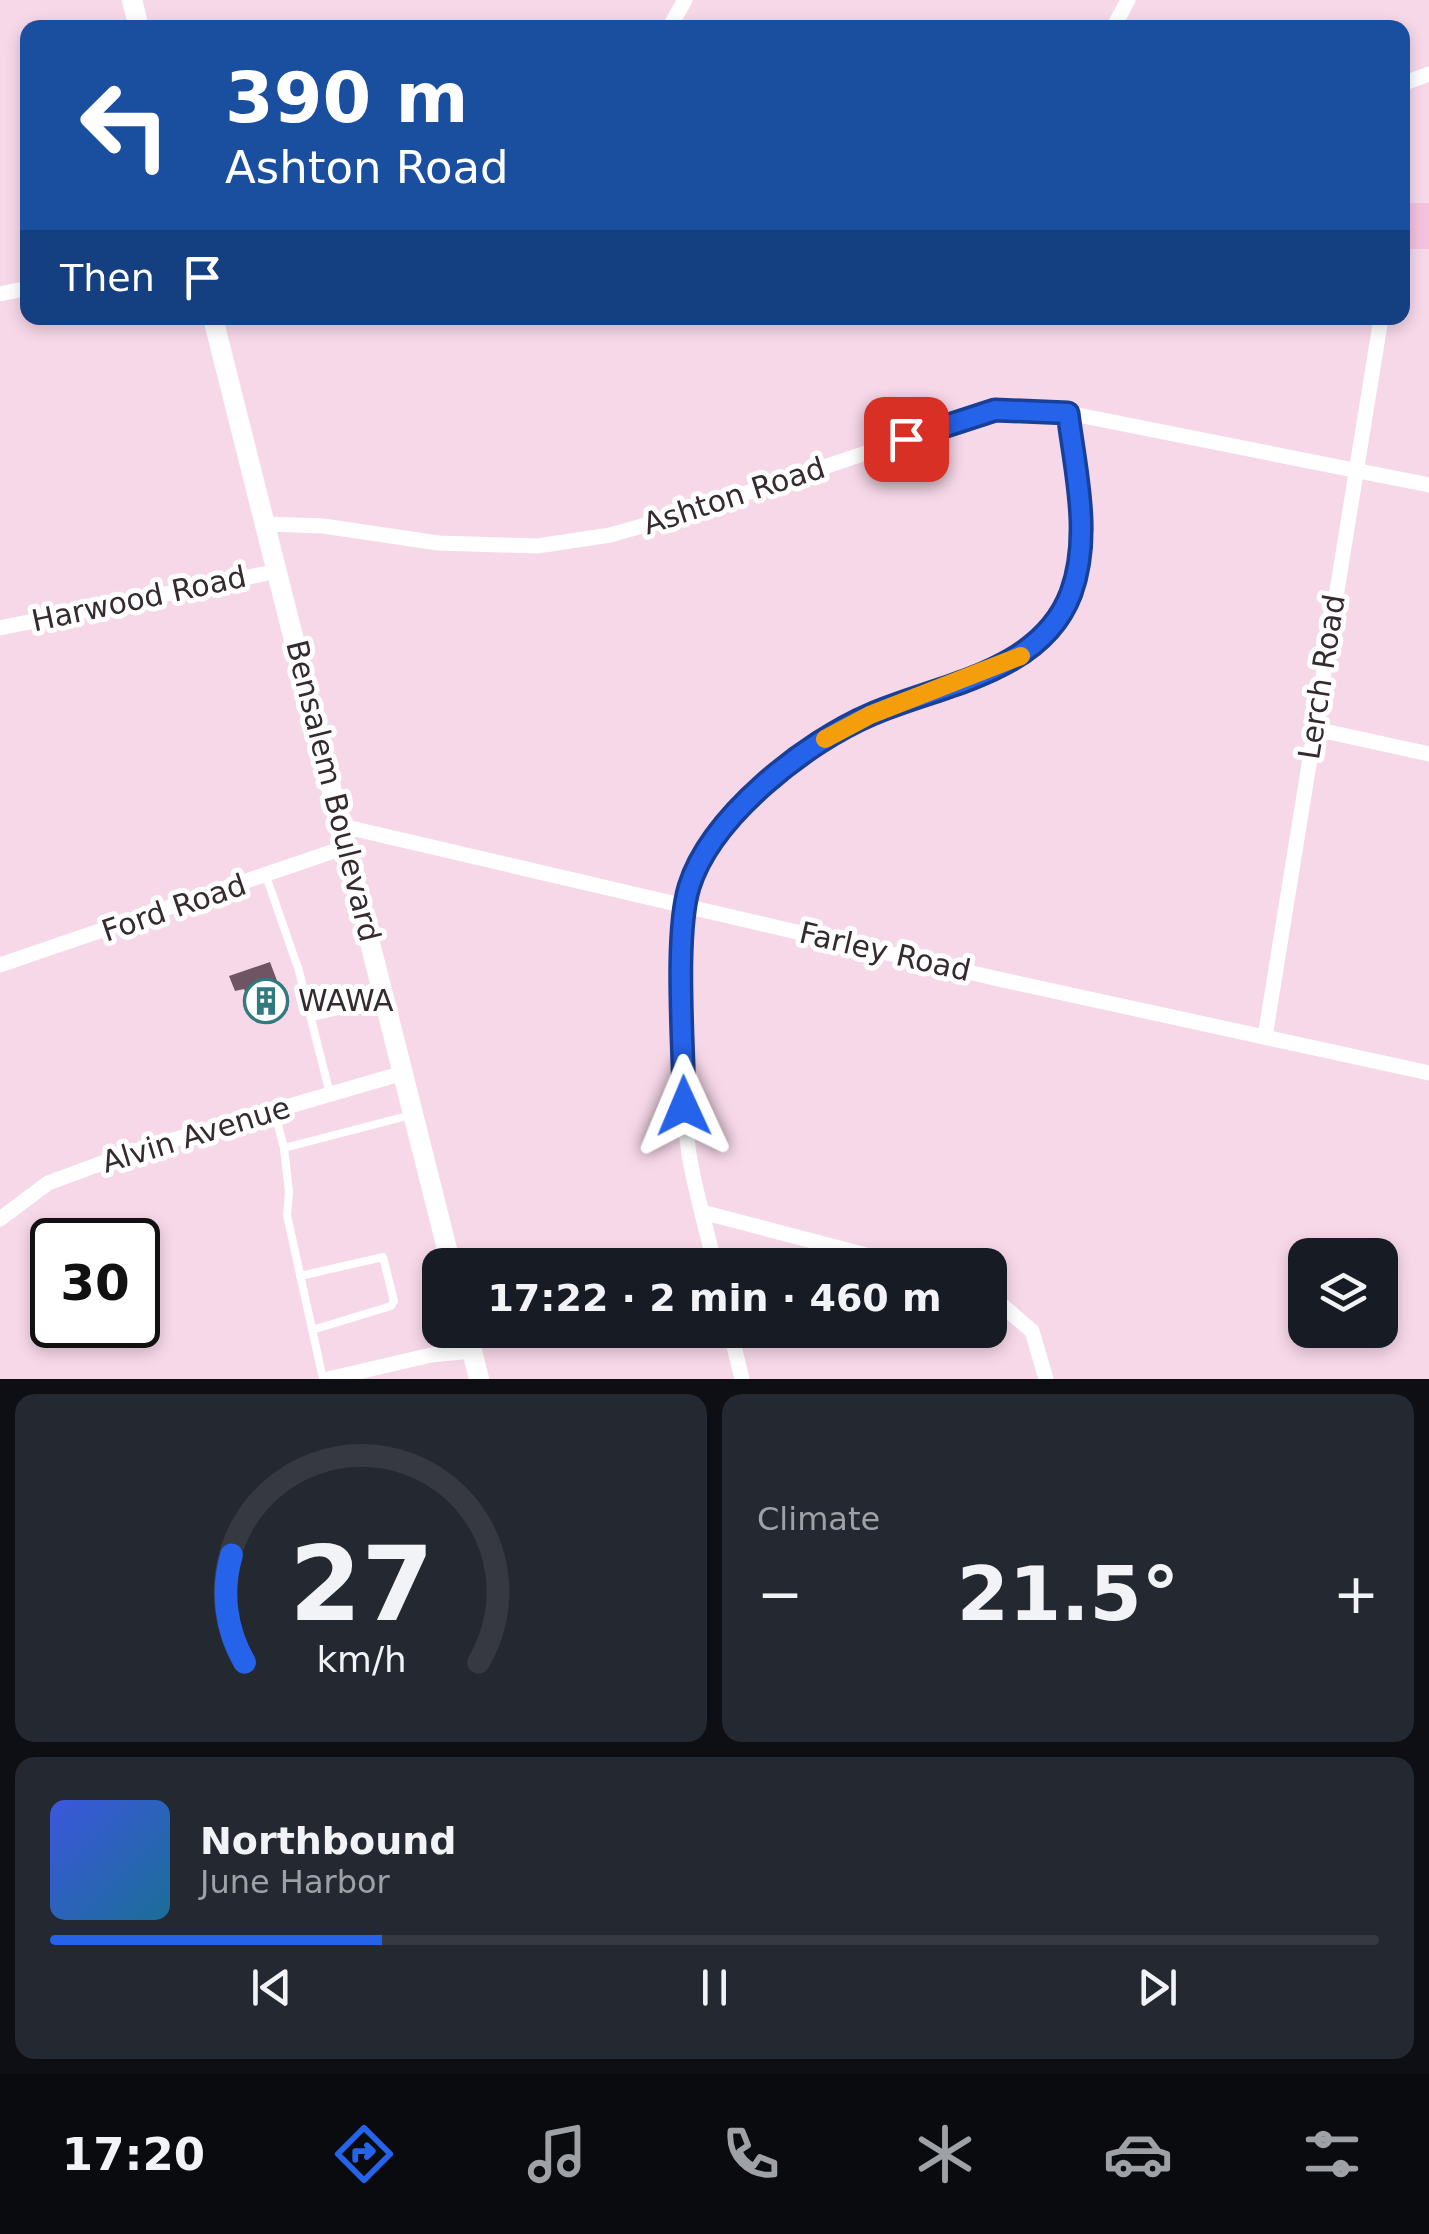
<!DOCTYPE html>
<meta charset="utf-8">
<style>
body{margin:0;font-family:"DejaVu Sans",sans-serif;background:#242831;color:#f1f3f6;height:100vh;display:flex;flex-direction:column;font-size:38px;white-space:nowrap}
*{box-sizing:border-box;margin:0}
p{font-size:32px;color:#9ea1a6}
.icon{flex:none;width:55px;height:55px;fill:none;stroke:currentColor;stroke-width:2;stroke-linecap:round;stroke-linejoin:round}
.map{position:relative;height:1379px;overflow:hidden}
.side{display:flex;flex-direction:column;gap:15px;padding:15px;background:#0d0f14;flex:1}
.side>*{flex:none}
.guide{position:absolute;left:20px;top:20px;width:1390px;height:305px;border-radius:20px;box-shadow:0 5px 15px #0003;background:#1a4fa0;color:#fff;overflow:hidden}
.buttons{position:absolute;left:1288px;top:1238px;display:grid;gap:20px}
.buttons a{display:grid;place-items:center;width:110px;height:110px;border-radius:20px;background:#171b24;box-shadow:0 5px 15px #0003;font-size:50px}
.speed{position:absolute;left:30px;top:1218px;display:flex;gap:20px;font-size:50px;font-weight:700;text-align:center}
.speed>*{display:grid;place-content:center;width:130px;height:130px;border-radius:50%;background:#171b24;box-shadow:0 5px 15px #0003;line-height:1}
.speed .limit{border:5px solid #111;border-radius:15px;background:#fff;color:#111}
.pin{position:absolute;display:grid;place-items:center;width:85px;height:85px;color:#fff;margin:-42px;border-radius:20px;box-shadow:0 5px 15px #0006}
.me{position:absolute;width:110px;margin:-55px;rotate:359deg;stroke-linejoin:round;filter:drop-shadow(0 0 8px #0008)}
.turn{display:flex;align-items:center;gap:35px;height:210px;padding:0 40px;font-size:45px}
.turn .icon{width:130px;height:130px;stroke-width:2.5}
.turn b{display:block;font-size:70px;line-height:85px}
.then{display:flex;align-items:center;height:95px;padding:0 40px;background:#0003;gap:20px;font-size:38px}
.big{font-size:75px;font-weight:600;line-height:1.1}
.side .tile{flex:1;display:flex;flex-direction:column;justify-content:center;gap:15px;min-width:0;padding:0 35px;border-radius:20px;background:#242831}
.side .dial{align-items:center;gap:0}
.dial svg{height:260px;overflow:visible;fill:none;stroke:#363941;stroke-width:7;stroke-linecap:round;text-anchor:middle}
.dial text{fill:#f1f3f6;stroke:none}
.song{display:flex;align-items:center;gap:30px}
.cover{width:120px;height:120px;border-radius:15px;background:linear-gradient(135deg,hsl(230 70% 55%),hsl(200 70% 35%))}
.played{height:10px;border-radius:5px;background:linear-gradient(90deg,#2563eb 25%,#363941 25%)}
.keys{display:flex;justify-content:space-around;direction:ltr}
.heat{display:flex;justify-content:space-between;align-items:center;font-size:55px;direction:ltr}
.side .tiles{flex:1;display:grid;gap:15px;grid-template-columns:1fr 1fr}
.tile:last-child{grid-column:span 2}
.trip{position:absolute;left:422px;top:1248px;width:585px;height:100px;border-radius:20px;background:#171b24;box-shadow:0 5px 15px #0003;font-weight:600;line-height:100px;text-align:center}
.tab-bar{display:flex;height:160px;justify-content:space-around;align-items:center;background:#090b0e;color:#9ea1a6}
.tab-bar .icon{width:70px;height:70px}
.tab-bar .current{color:#2563eb}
.tab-bar b{font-size:45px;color:#f1f3f6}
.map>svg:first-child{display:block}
</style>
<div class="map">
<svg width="1429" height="1379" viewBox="0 0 1429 1379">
<rect width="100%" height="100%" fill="#f7d8e9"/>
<!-- green -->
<rect fill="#f4c2de" x="1403" y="203" width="26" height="46"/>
<!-- building -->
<path fill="#6f5564" d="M270,962L288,1010L257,1023L244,989L235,991L229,976Z"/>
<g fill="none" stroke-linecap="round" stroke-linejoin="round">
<!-- service -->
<g stroke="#fff" stroke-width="8">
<path d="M266,876L299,971L330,1094"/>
<path d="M311,1017L385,1001"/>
<path d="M274,1110L284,1148L411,1115"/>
<path d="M284,1148L289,1192L287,1215L323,1379"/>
<path d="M300,1276L383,1257L394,1301L391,1306L312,1330"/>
</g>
<!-- minor -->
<g stroke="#fff" stroke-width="15">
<path d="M669,28L685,0"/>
<path d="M1113,28L1128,0"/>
<path d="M1402,84L1429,74"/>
<path d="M0,294L28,288"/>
<path d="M266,524L323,526L438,543L537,546L610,535L681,515L979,415L1028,409L1068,413L1429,485"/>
<path d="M0,628L278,571"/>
<path d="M1315,729L1429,754"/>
<path d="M342,826L994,978L1429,1073"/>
<path d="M0,965L346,847"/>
<path d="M1265,1037L1381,318"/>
<path d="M702,1212L904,1265"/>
<path d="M0,1219L48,1183L132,1152L403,1073"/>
<path d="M715,1265C706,1228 695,1191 689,1154C680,1092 681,1027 684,965C685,940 682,912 688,889C711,809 819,735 892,706C952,683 1025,671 1061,613C1097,555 1075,477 1068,413"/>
<path d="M990,1295L1032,1331L1046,1379"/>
<path d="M730,1330L742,1379"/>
<path d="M328,1379L431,1355L472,1351"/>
</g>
<!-- secondary -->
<g stroke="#fff" stroke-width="20">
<path d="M132,0L139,28"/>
<path d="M213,318L451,1265"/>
<path d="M467,1330L479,1379"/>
</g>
</g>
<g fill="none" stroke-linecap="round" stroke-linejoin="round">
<defs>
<path id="route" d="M684,1106C684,1051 674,937 689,887C711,816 806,742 872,714C942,684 1041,673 1071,593C1092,536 1075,470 1068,413L995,410L906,439"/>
</defs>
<!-- route casing -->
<use href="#route" stroke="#184099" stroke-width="25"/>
<!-- route -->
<use href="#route" stroke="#2563eb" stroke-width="18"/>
<!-- slow -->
<path stroke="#f59e0b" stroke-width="18" d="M825,739L870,715L1021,656"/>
</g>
<!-- icons -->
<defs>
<symbol id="building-ring" viewBox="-11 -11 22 22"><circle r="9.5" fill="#fff" stroke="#317a7d" stroke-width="1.5"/><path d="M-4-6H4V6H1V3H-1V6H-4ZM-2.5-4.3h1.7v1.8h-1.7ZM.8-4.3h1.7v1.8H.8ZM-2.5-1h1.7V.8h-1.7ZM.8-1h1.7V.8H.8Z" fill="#317a7d"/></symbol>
</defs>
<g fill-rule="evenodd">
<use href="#building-ring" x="241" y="976" width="50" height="50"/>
</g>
<g text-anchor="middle" stroke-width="10" stroke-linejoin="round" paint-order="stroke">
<!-- street labels -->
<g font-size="30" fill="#362a31" stroke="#fff">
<text transform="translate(734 496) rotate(-18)" y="10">Ashton Road</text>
<text transform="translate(139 599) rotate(-12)" y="10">Harwood Road</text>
<text transform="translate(1322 677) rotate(-81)" y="10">Lerch Road</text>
<text transform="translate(333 791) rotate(76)" y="10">Bensalem Boulevard</text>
<text transform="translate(174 908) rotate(-19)" y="10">Ford Road</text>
<text transform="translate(885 952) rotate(13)" y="10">Farley Road</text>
<text transform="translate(196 1135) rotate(-17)" y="10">Alvin Avenue</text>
</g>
<!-- poi labels -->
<g font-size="30" fill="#362a31" stroke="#fff" text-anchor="start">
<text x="298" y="1011">WAWA</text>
</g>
</g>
</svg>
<div class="buttons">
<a><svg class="icon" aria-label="layers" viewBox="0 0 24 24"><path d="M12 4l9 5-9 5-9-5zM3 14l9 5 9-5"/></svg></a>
</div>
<div class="speed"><div class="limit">30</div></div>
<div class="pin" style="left:906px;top:439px;background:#d93025"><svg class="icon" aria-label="arrive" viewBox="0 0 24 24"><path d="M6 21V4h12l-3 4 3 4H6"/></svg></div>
<svg class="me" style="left:684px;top:1106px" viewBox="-20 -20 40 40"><path d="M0-17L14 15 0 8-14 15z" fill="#2563eb" stroke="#fff" stroke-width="4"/></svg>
<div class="trip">17:22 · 2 min · 460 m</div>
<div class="guide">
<div class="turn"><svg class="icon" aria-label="left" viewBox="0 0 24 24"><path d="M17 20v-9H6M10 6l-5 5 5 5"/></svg><div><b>390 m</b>Ashton Road</div></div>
<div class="then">Then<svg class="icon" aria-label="arrive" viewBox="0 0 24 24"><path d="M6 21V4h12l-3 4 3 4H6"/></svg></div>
</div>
</div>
<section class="side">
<div class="tiles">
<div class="tile dial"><svg viewBox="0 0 100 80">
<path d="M14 69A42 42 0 1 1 86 69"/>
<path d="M14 69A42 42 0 0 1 10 36" stroke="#2563eb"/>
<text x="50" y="56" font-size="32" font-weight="700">27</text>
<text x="50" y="72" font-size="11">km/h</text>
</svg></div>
<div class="tile"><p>Climate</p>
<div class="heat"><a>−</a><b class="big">21.5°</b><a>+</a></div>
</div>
<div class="tile">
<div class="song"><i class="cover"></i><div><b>Northbound</b><p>June Harbor</p></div></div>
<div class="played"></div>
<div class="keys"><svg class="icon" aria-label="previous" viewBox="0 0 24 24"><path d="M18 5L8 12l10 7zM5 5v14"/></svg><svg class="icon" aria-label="pause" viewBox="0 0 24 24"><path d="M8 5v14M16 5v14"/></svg><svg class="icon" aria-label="next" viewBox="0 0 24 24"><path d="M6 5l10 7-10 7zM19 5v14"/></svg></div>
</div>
</div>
</section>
<nav class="tab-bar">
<b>17:20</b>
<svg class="icon current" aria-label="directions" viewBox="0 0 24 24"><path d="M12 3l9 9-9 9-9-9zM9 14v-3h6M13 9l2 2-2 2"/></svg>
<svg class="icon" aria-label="music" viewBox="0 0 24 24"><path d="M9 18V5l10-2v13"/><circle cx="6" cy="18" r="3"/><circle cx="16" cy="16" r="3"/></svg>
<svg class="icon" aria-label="phone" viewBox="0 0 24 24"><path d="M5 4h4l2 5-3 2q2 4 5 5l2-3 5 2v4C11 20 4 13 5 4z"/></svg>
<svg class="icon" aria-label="climate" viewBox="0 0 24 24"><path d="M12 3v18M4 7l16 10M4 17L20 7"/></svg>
<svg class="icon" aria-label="car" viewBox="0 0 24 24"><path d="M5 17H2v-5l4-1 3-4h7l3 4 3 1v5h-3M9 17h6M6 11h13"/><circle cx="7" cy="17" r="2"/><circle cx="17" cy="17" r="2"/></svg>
<svg class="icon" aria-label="filters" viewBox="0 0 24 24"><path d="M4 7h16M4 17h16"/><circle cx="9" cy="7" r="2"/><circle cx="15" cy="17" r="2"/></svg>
</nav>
